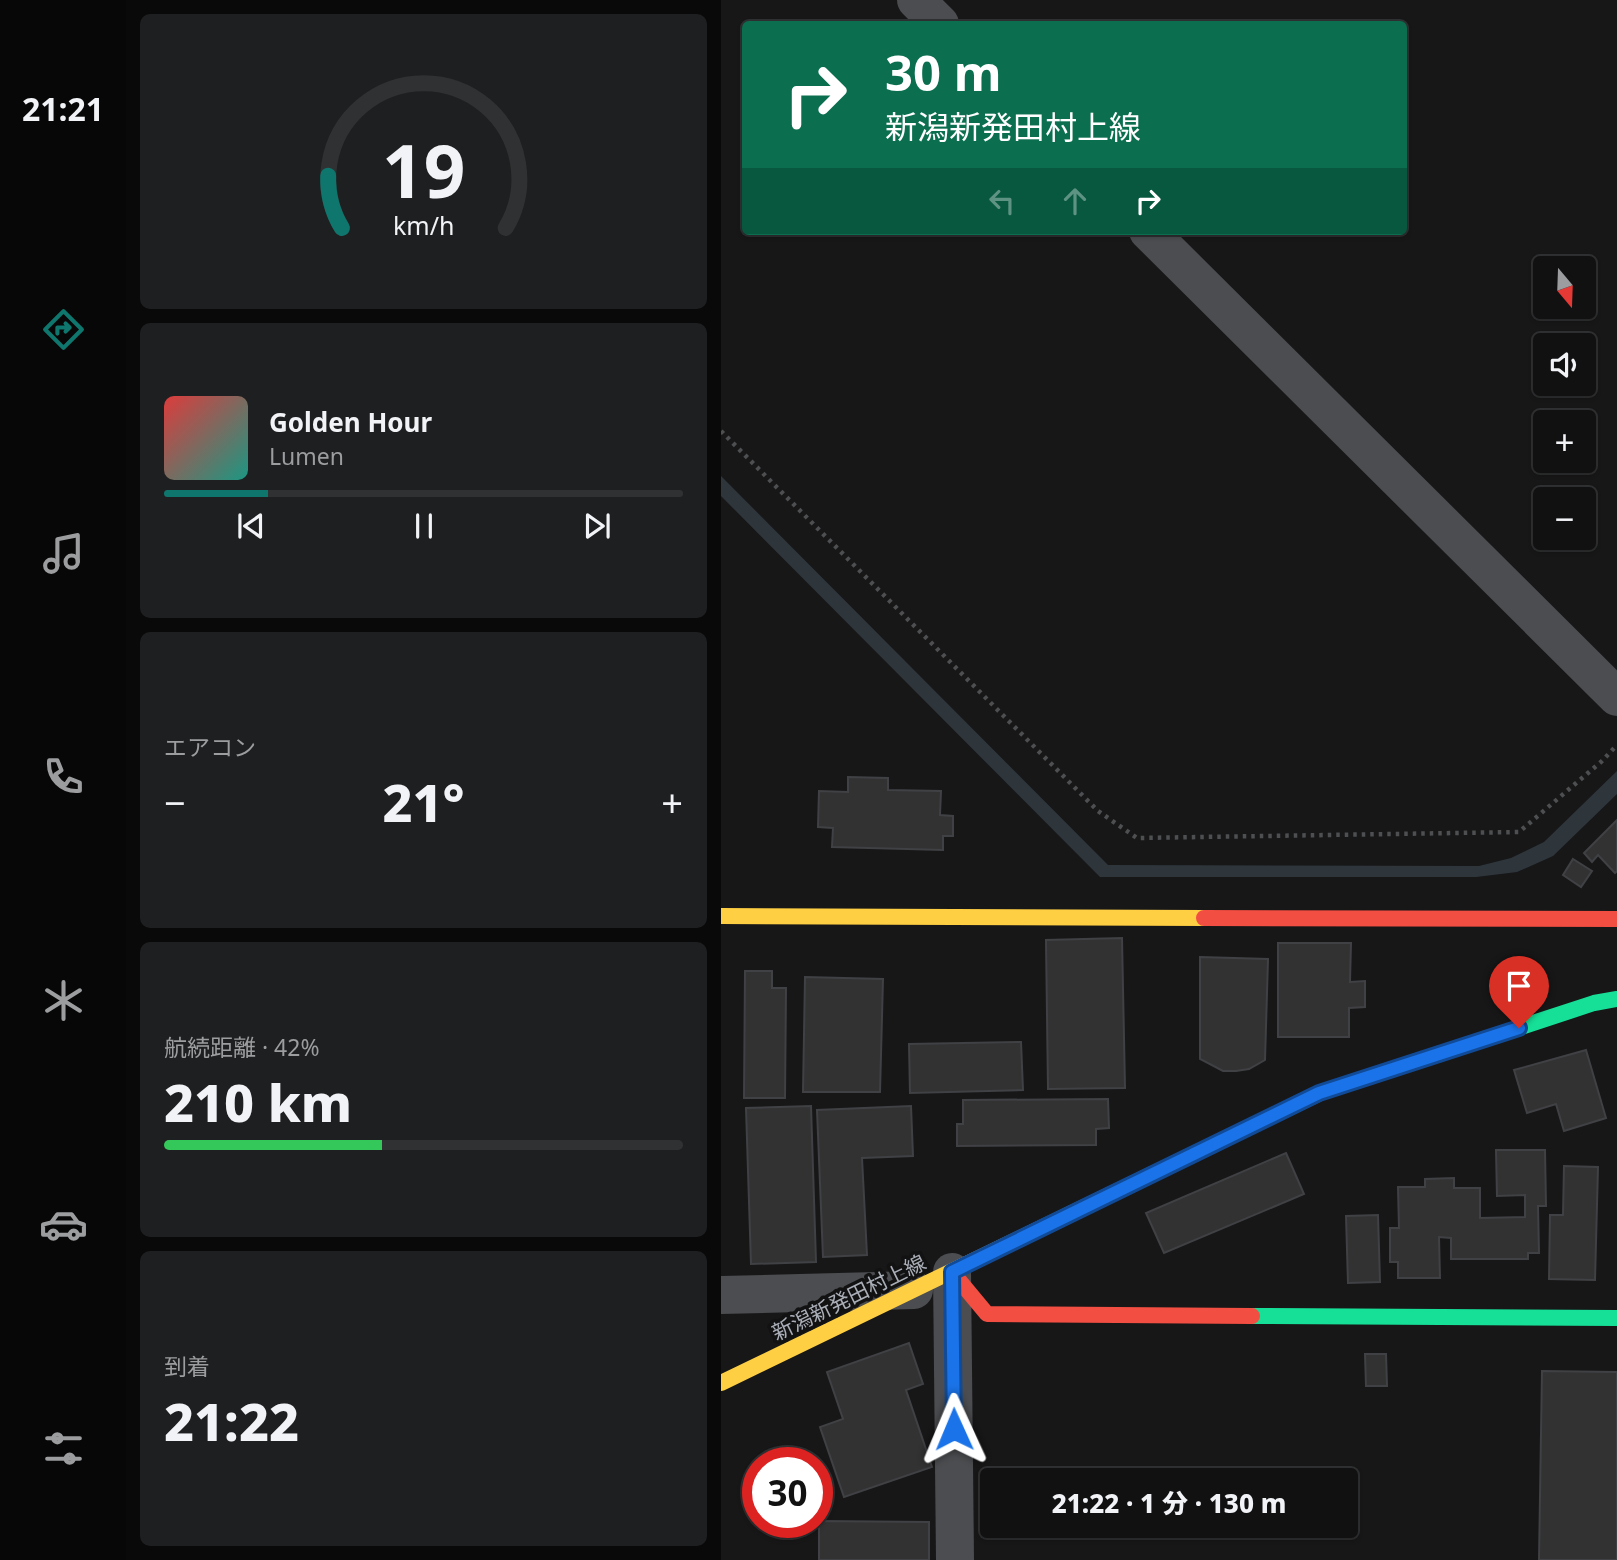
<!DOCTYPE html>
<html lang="ja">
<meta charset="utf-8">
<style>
body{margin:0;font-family:"Noto Sans","Noto Sans JP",sans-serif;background:#1e1f20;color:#f1f3f6;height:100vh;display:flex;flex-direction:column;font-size:26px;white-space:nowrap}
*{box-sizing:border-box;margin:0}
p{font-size:23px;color:#9c9d9f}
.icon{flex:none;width:38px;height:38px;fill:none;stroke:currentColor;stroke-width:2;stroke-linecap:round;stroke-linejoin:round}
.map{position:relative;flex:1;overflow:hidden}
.panel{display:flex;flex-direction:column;gap:14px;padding:14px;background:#09090a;width:595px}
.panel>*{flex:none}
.hud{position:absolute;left:21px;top:21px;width:665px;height:214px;border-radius:7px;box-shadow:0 2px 5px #0004,0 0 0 2px #303132;background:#0b6e4f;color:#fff;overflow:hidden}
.needle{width:46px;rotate:161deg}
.buttons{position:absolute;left:812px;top:256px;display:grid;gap:14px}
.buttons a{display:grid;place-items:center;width:63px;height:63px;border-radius:7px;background:#111112;box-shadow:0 2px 5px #0004,0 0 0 2px #303132;font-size:35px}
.speed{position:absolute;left:21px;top:1447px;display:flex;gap:14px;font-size:35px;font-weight:700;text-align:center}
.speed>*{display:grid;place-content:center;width:91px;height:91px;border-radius:50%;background:#111112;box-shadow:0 2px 5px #0004,0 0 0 2px #303132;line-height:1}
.speed .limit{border:10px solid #d22;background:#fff;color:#111}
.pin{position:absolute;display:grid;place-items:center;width:60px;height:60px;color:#fff;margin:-72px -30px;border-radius:50% 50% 50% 0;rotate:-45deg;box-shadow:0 0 7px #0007}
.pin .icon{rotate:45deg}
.me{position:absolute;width:77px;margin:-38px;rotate:359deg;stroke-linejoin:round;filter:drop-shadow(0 0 5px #0008)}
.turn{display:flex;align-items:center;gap:24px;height:147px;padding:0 28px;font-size:32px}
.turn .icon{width:91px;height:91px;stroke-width:2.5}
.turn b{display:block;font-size:49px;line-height:60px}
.lanes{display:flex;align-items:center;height:66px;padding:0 28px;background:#0003;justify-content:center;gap:35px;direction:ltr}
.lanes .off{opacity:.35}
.big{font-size:52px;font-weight:800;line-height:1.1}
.panel .tile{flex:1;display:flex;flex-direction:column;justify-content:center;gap:10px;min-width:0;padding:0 24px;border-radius:10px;background:#1e1f20}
.panel .dial{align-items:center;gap:0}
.dial svg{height:182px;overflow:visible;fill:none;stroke:#303132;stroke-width:7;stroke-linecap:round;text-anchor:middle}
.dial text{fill:#f1f3f6;stroke:none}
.song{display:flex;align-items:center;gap:21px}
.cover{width:84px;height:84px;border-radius:10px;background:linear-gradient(135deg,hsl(0 70% 55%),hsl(170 70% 35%))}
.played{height:7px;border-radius:4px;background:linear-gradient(90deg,#0f766e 20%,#303132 20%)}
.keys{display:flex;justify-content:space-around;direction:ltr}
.heat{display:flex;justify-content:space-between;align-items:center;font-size:38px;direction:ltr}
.charge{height:10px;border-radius:5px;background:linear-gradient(90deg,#34c759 42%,#303132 0)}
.trip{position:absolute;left:259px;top:1468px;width:378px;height:70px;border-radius:7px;background:#111112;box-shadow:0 2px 5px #0004,0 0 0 2px #303132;font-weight:800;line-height:70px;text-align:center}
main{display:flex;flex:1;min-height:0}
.tab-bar{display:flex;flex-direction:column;width:126px;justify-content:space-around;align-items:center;background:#070707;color:#9c9d9f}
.tab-bar .icon{width:49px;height:49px}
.tab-bar .active{color:#0f766e}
.tab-bar b{font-size:32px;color:#f1f3f6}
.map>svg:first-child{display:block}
</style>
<main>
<nav class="tab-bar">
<b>21:21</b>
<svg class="icon active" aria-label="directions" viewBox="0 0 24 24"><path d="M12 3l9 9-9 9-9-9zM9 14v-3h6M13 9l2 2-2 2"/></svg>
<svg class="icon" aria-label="music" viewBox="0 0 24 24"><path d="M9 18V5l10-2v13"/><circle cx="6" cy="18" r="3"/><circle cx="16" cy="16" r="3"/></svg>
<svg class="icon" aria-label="phone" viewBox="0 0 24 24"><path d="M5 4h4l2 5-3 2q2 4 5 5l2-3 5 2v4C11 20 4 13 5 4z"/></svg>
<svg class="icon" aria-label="climate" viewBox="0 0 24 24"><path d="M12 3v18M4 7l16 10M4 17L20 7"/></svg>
<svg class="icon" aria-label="car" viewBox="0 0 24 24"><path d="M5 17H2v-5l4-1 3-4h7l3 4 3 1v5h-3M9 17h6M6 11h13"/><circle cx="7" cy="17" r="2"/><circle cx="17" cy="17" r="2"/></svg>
<svg class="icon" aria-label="filters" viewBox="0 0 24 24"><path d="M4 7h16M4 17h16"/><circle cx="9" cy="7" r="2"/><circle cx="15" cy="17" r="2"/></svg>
</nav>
<section class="panel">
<div class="tile dial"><svg viewBox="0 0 100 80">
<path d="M14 69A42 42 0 1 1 86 69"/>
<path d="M14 69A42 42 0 0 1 8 46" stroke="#0f766e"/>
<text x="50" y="56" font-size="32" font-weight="700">19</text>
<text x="50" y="72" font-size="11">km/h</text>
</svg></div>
<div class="tile">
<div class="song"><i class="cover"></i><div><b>Golden Hour</b><p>Lumen</p></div></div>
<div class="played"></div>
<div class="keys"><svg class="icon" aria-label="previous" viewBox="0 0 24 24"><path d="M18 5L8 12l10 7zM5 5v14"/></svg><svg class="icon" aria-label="pause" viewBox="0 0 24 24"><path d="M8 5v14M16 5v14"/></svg><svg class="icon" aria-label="next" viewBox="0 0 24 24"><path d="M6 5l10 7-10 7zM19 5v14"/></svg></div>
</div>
<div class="tile"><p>エアコン</p>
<div class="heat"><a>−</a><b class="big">21°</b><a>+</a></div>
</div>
<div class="tile"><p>航続距離 · 42%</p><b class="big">210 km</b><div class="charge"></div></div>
<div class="tile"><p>到着</p><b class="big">21:22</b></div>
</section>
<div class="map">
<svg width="896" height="1560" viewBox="0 0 896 1560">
<rect width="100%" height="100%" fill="#171718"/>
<!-- water -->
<path fill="#2e363c" d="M0,476L387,865L758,866L790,858L823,842L896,771V794L832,856L796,872L755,877H379L0,496Z"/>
<!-- building -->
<g fill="#323233" stroke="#404144" stroke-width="2">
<path d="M127,777L167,778V790L220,791L219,815L232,816V836H222V850L111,847L112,828L97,827L98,791L127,792Z"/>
<path d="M896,820V871L894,873L877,855L871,862L863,853Z"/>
<path d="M852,859L871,871L860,887L842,875Z"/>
<path d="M401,938L404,1088L327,1089L325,940Z"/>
<path d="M557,943H630L629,982L644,981V1007L628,1008V1037H557Z"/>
<path d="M479,957L547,959L544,1060L528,1069L515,1071H502L479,1059Z"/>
<path d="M24,971H51V988H65L64,1098H23Z"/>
<path d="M84,977L162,979L159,1092H82Z"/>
<path d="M300,1042L302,1090L189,1093L188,1044Z"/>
<path d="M865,1050L885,1118L843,1131L835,1104L806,1113L793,1070Z"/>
<path d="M387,1099L388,1128L375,1129V1145L236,1146V1124H242V1100Z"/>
<path d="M90,1106L95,1262L30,1264L25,1108Z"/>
<path d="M190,1106L192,1156L141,1158L146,1255L102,1257L96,1110Z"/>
<path d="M775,1150H824L825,1206H817L818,1253H807V1259H730V1238L718,1237L719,1278H677V1262H669V1228H678L677,1187H704V1179L733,1178V1188H759V1218L804,1217V1195L776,1196Z"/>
<path d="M565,1153L583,1194L443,1253L425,1213Z"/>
<path d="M843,1166L877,1167L874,1280L828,1279L829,1215H842Z"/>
<path d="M657,1215L659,1282L627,1283L625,1216Z"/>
<path d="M188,1343L202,1384L185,1390L211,1467L123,1497L99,1427L122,1419L106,1372Z"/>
<path d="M644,1354H665L666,1386H645Z"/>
<path d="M821,1371L896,1372V1560H818Z"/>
<path d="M98,1521L208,1522V1560H98Z"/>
</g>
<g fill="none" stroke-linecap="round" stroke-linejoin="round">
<!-- path -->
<path stroke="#4d4f51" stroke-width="4.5" stroke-dasharray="3.5 5" stroke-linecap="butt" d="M0,431L377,811L416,838L798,832L881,761L896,745"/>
<!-- street -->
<g stroke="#4c4d50" stroke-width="38">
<path d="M195,0L219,24"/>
<path d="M427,231L896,697"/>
<path d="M231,1272L234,1560"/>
<path d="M0,1295L193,1290"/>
</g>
<!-- fast -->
<g stroke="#16e098" stroke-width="16">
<path d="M551,1116L599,1093L873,1003L896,999"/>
<path d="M531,1316L896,1318"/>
</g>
<!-- slow -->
<g stroke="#ffcf43" stroke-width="16">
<path d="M0,916L483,918"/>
<path d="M0,1383L551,1116"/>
</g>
<!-- jam -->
<g stroke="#f24e42" stroke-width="16">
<path d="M483,918L896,919"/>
<path d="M231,1272L266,1314L531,1316"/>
</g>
</g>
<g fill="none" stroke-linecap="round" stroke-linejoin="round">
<defs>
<path id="route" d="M233,1429L231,1272L598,1093L798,1028"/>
</defs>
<!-- route casing -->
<use href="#route" stroke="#114b97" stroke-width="18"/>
<!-- route -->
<use href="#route" stroke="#1a73e8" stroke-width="12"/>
</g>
<g text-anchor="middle" stroke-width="7" stroke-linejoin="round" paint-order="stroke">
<!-- street labels -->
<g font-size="21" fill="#aaaeb7" stroke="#121213">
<text transform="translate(128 1298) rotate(-26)" y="7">新潟新発田村上線</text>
</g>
</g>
</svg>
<div class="buttons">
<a><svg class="needle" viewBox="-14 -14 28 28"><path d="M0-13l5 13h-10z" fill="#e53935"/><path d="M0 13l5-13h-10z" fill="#9c9d9f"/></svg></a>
<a><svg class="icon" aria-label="sound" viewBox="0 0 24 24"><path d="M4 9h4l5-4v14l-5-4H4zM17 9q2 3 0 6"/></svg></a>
<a>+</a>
<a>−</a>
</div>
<div class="speed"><div class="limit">30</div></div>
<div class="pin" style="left:798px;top:1028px;background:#d93025"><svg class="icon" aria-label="arrive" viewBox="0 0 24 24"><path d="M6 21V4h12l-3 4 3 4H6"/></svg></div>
<svg class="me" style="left:233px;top:1429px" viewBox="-20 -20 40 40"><path d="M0-17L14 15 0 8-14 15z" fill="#1a73e8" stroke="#fff" stroke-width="4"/></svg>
<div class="trip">21:22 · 1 分 · 130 m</div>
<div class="hud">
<div class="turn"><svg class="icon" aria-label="right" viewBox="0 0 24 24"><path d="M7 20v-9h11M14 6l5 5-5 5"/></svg><div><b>30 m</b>新潟新発田村上線</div></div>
<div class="lanes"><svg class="icon off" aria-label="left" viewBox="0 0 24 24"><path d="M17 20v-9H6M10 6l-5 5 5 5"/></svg><svg class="icon off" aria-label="ahead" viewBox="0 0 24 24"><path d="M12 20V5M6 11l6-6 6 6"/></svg><svg class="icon" aria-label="right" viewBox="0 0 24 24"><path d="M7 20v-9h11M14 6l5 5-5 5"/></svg></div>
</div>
</div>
</main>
